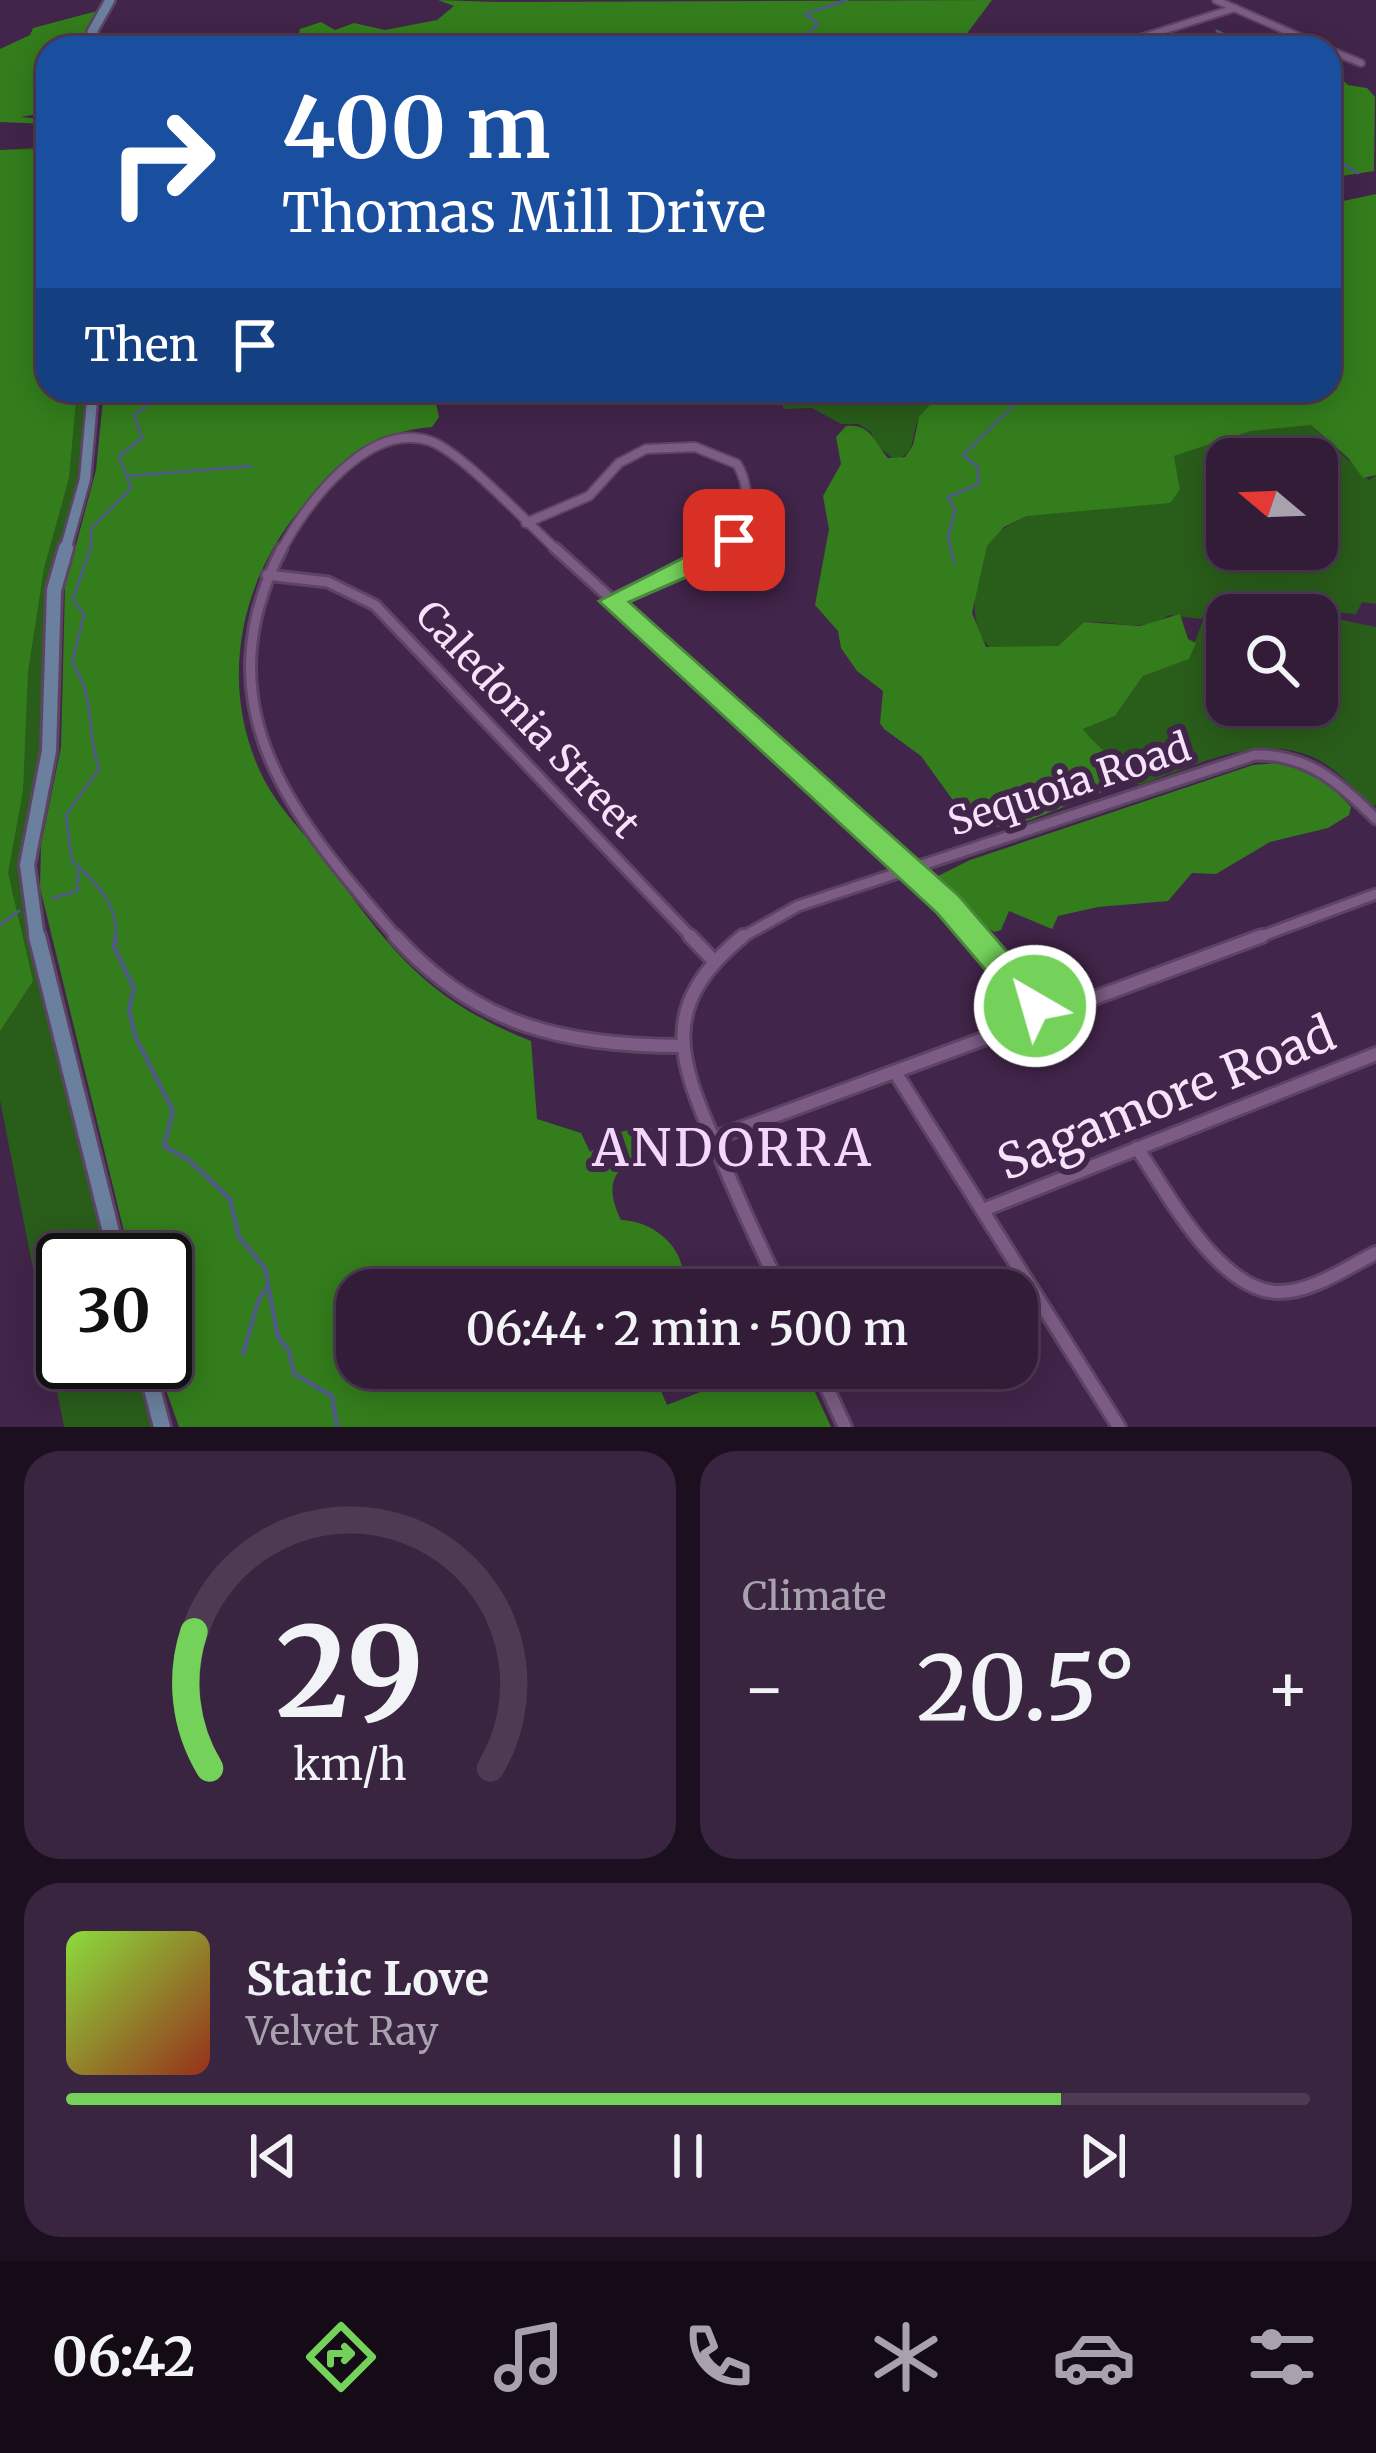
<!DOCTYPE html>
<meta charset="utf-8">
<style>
body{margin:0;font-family:Merriweather,serif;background:#3a2540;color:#f1f3f6;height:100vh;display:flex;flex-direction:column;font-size:45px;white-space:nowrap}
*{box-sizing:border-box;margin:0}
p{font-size:39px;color:#a8a1ae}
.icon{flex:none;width:66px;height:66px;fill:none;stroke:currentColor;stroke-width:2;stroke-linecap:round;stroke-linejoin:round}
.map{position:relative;height:1427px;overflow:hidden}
.panel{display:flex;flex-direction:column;gap:24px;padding:24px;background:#1c0f1f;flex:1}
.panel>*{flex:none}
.banner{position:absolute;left:36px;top:36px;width:1305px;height:366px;border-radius:36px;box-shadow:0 6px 30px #0003,0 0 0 3px #4d3a53;background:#1a4fa0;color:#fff;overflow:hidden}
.needle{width:78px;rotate:289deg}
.controls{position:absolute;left:1206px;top:438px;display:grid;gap:24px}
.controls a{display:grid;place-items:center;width:132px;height:132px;border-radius:24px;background:#321c38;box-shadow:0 6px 30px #0003,0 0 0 3px #4d3a53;font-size:60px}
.speed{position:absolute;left:36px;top:1233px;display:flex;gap:24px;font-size:60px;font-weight:700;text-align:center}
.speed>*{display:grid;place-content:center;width:156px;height:156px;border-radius:50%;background:#321c38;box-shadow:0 6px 30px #0003,0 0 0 3px #4d3a53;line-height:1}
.speed .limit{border:6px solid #111;border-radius:18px;background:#fff;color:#111}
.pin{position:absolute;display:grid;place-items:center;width:102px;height:102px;color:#fff;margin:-51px;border-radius:24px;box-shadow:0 6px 18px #0006}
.me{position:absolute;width:132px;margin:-66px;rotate:322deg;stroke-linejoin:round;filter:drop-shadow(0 0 9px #0008)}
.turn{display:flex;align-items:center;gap:42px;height:252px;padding:0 48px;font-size:54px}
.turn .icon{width:156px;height:156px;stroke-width:2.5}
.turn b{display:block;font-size:84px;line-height:102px}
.then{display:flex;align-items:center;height:114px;padding:0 48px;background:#0003;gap:24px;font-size:45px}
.big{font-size:90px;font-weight:600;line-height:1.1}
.panel .tile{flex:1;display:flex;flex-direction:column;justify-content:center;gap:18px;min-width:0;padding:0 42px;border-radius:36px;background:#3a2540}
.panel .dial{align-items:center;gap:0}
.dial svg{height:312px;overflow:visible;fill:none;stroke:#4d3a53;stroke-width:7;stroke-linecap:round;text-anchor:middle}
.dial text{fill:#f1f3f6;stroke:none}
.song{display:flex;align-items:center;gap:36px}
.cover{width:144px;height:144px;border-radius:18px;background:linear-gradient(135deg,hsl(90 70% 55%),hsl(10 70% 35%))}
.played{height:12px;border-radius:6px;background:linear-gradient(90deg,#74d25b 80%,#4d3a53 80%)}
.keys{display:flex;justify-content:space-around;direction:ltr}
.heat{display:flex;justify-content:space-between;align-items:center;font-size:66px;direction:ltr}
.panel .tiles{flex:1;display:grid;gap:24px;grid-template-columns:1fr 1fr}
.tile:last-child{grid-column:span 2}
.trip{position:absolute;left:336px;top:1269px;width:702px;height:120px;border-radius:36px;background:#321c38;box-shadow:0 6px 30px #0003,0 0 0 3px #4d3a53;font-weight:600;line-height:120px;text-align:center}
.dock{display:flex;height:192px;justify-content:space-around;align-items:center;background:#140b16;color:#a8a1ae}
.dock .icon{width:84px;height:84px}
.dock .active{color:#74d25b}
.dock b{font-size:54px;color:#f1f3f6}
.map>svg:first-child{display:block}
</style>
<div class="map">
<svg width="1376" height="1427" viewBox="0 0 1376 1427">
<rect width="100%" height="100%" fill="#42254a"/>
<!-- green -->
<g fill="#295d1a" fill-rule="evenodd">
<path d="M48,147V390H88L82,471L50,587L45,737L21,862L30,939L110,1260H63V1362H136L153,1427H64L0,1100V150Z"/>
<path d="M764,390H943C936,401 923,409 918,421C910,438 917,453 895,460L876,445L871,432L858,424H841L812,408L784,409L778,397Z"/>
<path d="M1300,424L1311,425L1369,480L1376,475V604L1362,602L1356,614L1282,608L1316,615H1227V705H1317V615L1376,627V805L1372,807C1358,794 1345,778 1330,767C1271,725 1199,765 1139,785L1104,757L1083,729L1115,716L1143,676L1188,659L1206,613L1201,619L1169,615C1143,634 1114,620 1084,622L1058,646L994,650C965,635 973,568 988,544C997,530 1013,523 1027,516L1180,489L1174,456L1251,431ZM1227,459H1317V549H1227Z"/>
</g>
<!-- forest -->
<g fill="#337d1c">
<path d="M438,0L497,2L992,0L965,36L974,48H295L300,29L321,22L335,30L354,23L385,30L437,20L454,6Z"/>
<path d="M101,10L87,31L98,48H48V112L21,117L48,120V124L0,122V49L30,35L33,28Z"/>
<path d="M1330,68L1348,85L1367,88L1375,97L1374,171L1329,178Z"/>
<path d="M48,149V390H77L69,478L44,568L28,672L23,791L8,873L33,981L0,1031V150Z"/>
<path d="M1376,194V475L1363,478L1348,458L1311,425L1251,431L1174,456L1180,489L1170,503L1027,516L1004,527L987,546L972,613L986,647L1058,646L1084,622L1140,626L1180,614L1188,639L1196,643L1189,659L1143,676L1115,716L1083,729C1095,746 1127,769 1131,781L1030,820L986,829L955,803L921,756L884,729L880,723L883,691L857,671L841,648L838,631L815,605L829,529L823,496L841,464L836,437L846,426C871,423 874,442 888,458L905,457L913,445L919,417L943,390H1329V204Z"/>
<path d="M104,390H446L435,399L439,417L432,427C375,431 339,463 304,505C241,577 219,680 259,769C274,804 301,829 323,858C391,949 421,997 531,1041L537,1119L581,1133L590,1152L620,1132L648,1126L657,1134C628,1169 597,1169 621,1220C656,1221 691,1252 682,1290H357V1368H651L667,1405L762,1368H804L831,1427H179L156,1362H165V1260H131L40,888L41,845L61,747L65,586L96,470Z"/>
<path d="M1277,763C1310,770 1328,781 1351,807L1349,815L1328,828L1270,842L1216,874L1192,873L1168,901L1098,907L1058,916L1052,929L1009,911L1001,930L994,932L979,922L938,876L970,860L1253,765Z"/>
</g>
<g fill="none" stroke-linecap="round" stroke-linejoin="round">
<!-- stream-far1 -->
<g stroke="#4d5b82" stroke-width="3">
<path d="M1217,31L1250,48"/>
<path d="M819,48L807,35L818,24L805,14L847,0"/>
<path d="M1329,155L1358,173"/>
<path d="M128,476L251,466"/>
<path d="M954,563L948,537L955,510L948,497L979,484L977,466L963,455L1029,390"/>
<path d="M53,898L77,891L78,871"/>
<path d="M0,925L19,911"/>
<path d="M115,939C121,907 95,881 72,861L66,815L99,769C85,728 97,700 72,663L84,615L73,599L91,547V529L131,488L119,456L142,438L134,415L155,399V390"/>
</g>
<!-- stream -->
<g stroke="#4d5b82" stroke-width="4.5">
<path d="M116,936L114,947L134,988L129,1009L135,1036L173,1111L164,1146L189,1160L230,1199L239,1237L265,1268L278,1337L289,1351L294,1374L332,1396L337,1427"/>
<path d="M243,1354L259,1299L268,1287"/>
</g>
<defs>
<g id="street-far3">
<path d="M1216,0L1325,48"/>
<path d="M1108,48L1235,8"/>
<path d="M1329,50L1361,63"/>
</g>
<g id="street-far2">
<path d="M526,523L589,496L619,463L646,449L695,447L737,464C755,494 746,536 714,551"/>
<path d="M281,551C305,505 368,420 430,441C462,452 530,526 558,551"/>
</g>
<g id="street-far1">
<path d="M282,548C199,710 295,820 398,939"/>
<path d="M555,548L948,905L977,939"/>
<path d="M267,575L328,582L375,605L693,939"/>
<path d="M612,600L721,548"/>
<path d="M739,939L798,906L1255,755C1308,754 1340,783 1376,819"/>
<path d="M1254,939L1376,894"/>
</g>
<g id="street">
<path d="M395,936C476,1026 565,1046 682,1046"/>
<path d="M690,936L713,960"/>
<path d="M743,936C654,1009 681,1063 719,1153C738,1199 759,1245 781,1290"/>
<path d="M974,936L1043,1017"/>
<path d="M895,1072L1119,1427"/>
<path d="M712,1139L1262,936"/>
<path d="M1137,1148C1167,1192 1219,1292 1279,1292C1313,1292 1347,1267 1376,1253"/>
<path d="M983,1210L1376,1054"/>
<path d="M818,1368L845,1427"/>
</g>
<path id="secondary-far3" d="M102,48L92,32L110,0"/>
<path id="secondary-far2" d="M65,551L85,479L93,390"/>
<path id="secondary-far1" d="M37,939L27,865L49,751L54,590L66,548"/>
<g id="secondary">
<path d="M37,936L118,1260"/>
<path d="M145,1362L162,1427"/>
</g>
</defs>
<!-- street-far3 casing -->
<use href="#street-far3" stroke="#5e4464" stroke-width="10"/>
<!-- street-far2 casing -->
<use href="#street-far2" stroke="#5e4464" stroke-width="12"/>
<!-- street-far1 casing -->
<use href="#street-far1" stroke="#5e4464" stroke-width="15"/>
<!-- street casing -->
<use href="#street" stroke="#5e4464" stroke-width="18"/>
<!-- secondary-far3 casing -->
<use href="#secondary-far3" stroke="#5e4464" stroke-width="14"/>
<!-- secondary-far2 casing -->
<use href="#secondary-far2" stroke="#5e4464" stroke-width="15"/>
<!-- secondary-far1 casing -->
<use href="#secondary-far1" stroke="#5e4464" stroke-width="20"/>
<!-- secondary casing -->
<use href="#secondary" stroke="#5e4464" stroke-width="22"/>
<!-- street-far3 -->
<use href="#street-far3" stroke="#7c5c84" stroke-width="6"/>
<!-- street-far2 -->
<use href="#street-far2" stroke="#7c5c84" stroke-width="8"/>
<!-- street-far1 -->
<use href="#street-far1" stroke="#7c5c84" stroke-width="9"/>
<!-- street -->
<use href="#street" stroke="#7c5c84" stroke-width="12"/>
<!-- secondary-far3 -->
<use href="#secondary-far3" stroke="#6b809e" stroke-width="9"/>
<!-- secondary-far2 -->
<use href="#secondary-far2" stroke="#6b809e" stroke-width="10"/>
<!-- secondary-far1 -->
<use href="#secondary-far1" stroke="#6b809e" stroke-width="14"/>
<!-- secondary -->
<use href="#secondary" stroke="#6b809e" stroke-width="16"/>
</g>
<!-- route -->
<path fill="#74d25b" stroke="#4b883b" stroke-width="3" d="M734,532L746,540L721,562L629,602L959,896L1046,997L1051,1006L1046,1015L1035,1018L1024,1015L937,913L599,601Z"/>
<g text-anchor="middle" stroke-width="12" stroke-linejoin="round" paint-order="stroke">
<!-- street labels -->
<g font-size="39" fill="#f6e3fa" stroke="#42254a">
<text transform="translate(528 719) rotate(47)" y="14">Caledonia Street</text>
<text transform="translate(1069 784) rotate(-18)" y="14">Sequoia Road</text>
</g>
<!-- near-street labels -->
<g font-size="48" fill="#f6e3fa" stroke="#42254a">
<text transform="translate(1166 1098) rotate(-22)" y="17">Sagamore Road</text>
</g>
<!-- near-neighbourhood labels -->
<g font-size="51" letter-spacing="3" fill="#f4d7fb" stroke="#42254a">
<text x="733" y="1166">ANDORRA</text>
</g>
</g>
</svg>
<div class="controls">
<a><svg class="needle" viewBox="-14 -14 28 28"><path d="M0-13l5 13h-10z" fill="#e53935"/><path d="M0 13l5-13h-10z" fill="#a8a1ae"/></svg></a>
<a><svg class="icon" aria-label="search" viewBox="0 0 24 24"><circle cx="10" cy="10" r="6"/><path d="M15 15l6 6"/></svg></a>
</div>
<div class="speed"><div class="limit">30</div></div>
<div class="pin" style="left:734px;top:540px;background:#d93025"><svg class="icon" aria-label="arrive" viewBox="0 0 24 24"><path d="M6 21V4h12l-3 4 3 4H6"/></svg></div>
<svg class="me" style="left:1035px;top:1006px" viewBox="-20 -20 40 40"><circle r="17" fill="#74d25b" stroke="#fff" stroke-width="3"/><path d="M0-11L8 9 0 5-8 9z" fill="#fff"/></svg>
<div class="trip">06:44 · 2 min · 500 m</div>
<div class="banner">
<div class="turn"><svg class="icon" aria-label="right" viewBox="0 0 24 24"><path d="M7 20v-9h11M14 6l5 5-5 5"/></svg><div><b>400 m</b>Thomas Mill Drive</div></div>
<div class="then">Then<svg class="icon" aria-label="arrive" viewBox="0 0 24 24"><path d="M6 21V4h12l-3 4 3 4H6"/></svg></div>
</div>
</div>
<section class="panel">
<div class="tiles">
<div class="tile dial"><svg viewBox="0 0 100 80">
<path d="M14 69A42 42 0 1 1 86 69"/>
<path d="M14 69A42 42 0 0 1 10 34" stroke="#74d25b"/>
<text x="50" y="56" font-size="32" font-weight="700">29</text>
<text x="50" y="72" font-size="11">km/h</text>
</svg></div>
<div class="tile"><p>Climate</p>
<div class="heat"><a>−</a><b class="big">20.5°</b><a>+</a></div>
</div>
<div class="tile">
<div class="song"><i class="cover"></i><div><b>Static Love</b><p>Velvet Ray</p></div></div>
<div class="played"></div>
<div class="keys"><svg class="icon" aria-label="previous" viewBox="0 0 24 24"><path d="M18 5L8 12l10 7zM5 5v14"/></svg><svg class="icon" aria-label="pause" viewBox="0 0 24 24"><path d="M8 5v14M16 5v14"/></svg><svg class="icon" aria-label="next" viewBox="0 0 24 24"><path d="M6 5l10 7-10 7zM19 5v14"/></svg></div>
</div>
</div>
</section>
<nav class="dock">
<b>06:42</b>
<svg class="icon active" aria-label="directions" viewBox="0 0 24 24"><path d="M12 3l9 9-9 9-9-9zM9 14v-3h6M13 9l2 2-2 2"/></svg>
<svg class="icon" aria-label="music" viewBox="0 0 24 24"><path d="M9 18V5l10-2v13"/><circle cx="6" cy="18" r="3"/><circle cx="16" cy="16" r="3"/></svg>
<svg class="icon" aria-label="phone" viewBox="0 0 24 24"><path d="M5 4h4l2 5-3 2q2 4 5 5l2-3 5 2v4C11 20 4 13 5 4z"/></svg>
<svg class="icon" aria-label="climate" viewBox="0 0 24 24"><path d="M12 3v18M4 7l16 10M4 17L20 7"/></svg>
<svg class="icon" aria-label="car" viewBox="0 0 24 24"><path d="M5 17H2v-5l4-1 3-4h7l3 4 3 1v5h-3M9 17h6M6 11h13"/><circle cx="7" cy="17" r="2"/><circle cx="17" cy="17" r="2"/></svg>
<svg class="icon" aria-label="filters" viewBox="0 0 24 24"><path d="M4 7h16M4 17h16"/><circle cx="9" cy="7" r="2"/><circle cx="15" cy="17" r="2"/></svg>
</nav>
